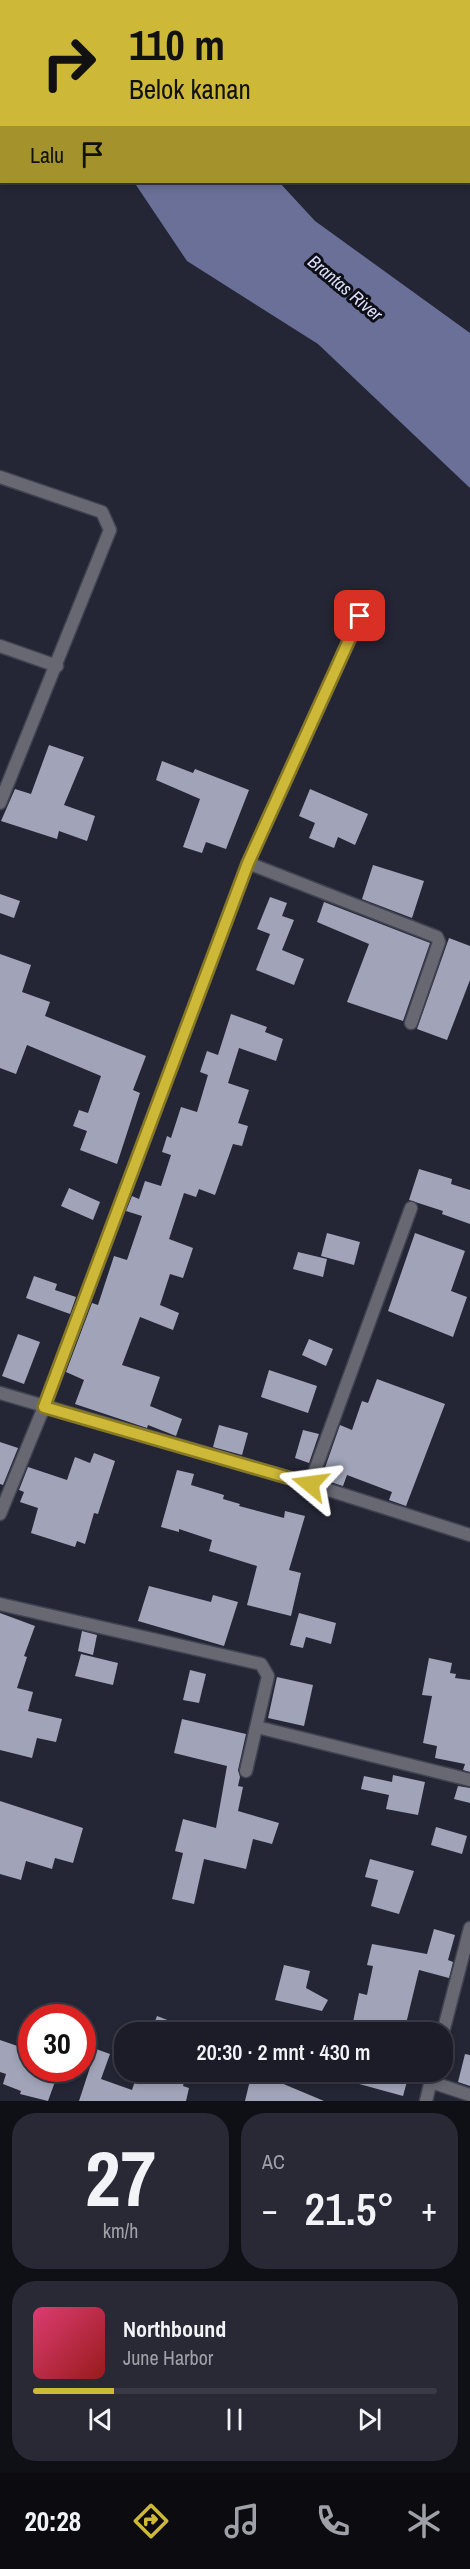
<!DOCTYPE html>
<html lang="id">
<meta charset="utf-8">
<style>
body{margin:0;font-family:"Archivo Narrow",sans-serif;background:#282934;color:#f1f3f6;height:100vh;display:flex;flex-direction:column;font-size:22px;white-space:nowrap}
*{box-sizing:border-box;margin:0}
p{font-size:20px;color:#a0a1a8}
.icon{flex:none;width:33px;height:33px;fill:none;stroke:currentColor;stroke-width:2;stroke-linecap:round;stroke-linejoin:round}
.map{position:relative;height:2101px;overflow:hidden}
.details{display:flex;flex-direction:column;gap:12px;padding:12px;background:#0f0f16;flex:1}
.details>*{flex:none}
.hud{position:absolute;left:0px;top:0px;width:471px;height:183px;box-shadow:0 3px 9px #0003,0 0 0 2px #393a45;background:#ceb837;color:#111;overflow:hidden}
.speed{position:absolute;left:18px;top:2004px;display:flex;gap:12px;font-size:30px;font-weight:700;text-align:center}
.speed>*{display:grid;place-content:center;width:78px;height:78px;border-radius:50%;background:#1b1c28;box-shadow:0 3px 9px #0003,0 0 0 2px #393a45;line-height:1}
.speed .limit{border:9px solid #d22;background:#fff;color:#111}
.pin{position:absolute;display:grid;place-items:center;width:51px;height:51px;color:#fff;margin:-26px;border-radius:12px;box-shadow:0 3px 9px #0006}
.me{position:absolute;width:66px;margin:-33px;rotate:286deg;stroke-linejoin:round;filter:drop-shadow(0 0 4px #0008)}
.turn{display:flex;align-items:center;gap:21px;height:126px;padding:0 30px;font-size:27px}
.turn .icon{width:78px;height:78px;stroke-width:2.5}
.turn b{display:block;font-size:42px;line-height:51px}
.then{display:flex;align-items:center;height:57px;padding:0 30px;background:#0003;gap:12px;font-size:22px}
.big{font-size:45px;font-weight:600;line-height:1.1}
.details .card{flex:1;display:flex;flex-direction:column;justify-content:center;gap:9px;min-width:0;padding:0 21px;border-radius:24px;background:#282934}
.details .dial{align-items:center;gap:0}
.dial b{font-size:78px;line-height:1}
.song{display:flex;align-items:center;gap:18px}
.cover{width:72px;height:72px;border-radius:9px;background:linear-gradient(135deg,hsl(340 70% 55%),hsl(0 70% 35%))}
.played{height:6px;border-radius:3px;background:linear-gradient(90deg,#ceb837 20%,#393a45 20%)}
.keys{display:flex;justify-content:space-around;direction:ltr}
.heat{display:flex;justify-content:space-between;align-items:center;font-size:33px;direction:ltr}
.details .tiles{flex:1;display:grid;gap:12px;grid-template-columns:1fr 1fr}
.card:last-child{grid-column:span 2}
.trip{position:absolute;left:114px;top:2022px;width:339px;height:60px;border-radius:24px;background:#1b1c28;box-shadow:0 3px 9px #0003,0 0 0 2px #393a45;font-weight:600;line-height:60px;text-align:center}
.tab-bar{display:flex;height:96px;justify-content:space-around;align-items:center;background:#0b0b10;color:#a0a1a8}
.tab-bar .icon{width:42px;height:42px}
.tab-bar .active{color:#ceb837}
.tab-bar b{font-size:27px;color:#f1f3f6}
.map>svg:first-child{display:block}
</style>
<div class="map">
<svg width="470" height="2101" viewBox="0 0 470 2101">
<rect width="100%" height="100%" fill="#242635"/>
<!-- water -->
<path fill="#6b7098" d="M134,182H279L315,221L470,333V488L318,344L187,261Z"/>
<!-- building -->
<g fill="#a1a4b8">
<path d="M49,745L84,757L64,805L95,816L87,841L59,831L57,839L1,821L15,789L31,794Z"/>
<path d="M162,761L193,773L195,769L249,790L226,849L206,842L202,853L183,847L200,799L156,780Z"/>
<path d="M310,789L368,814L355,845L338,837L334,848L309,838L315,823L299,816Z"/>
<path d="M373,865L424,881L412,918L362,899Z"/>
<path d="M0,894L20,901L14,918L0,913Z"/>
<path d="M270,897L287,903L282,916L294,920L282,950L304,959L294,985L256,970L270,934L257,929Z"/>
<path d="M324,902L430,943L403,1021L347,1002L369,944L317,922Z"/>
<path d="M449,938L470,946V980L447,1040L417,1029Z"/>
<path d="M0,954L31,965L22,992L50,1002L45,1016L146,1056L133,1090L140,1093L117,1164L80,1150L87,1131L73,1126L79,1110L88,1113L101,1076L27,1045L16,1074L0,1068Z"/>
<path d="M231,1014L267,1027L265,1032L283,1039L276,1061L239,1048L228,1083L249,1090L238,1123L248,1126L242,1146L233,1144L215,1195L199,1189L196,1197L184,1193L169,1239L193,1248L183,1278L170,1274L160,1305L179,1313L173,1330L140,1317L122,1365L160,1377L150,1406L182,1419L176,1436L148,1425L147,1428L75,1404L84,1380L66,1372L92,1303L98,1305L114,1256L127,1260L142,1216L126,1211L132,1196L139,1199L145,1181L161,1186L171,1155L162,1152L167,1136L171,1138L181,1107L197,1112L208,1075L200,1072L207,1051L218,1055Z"/>
<path d="M419,1169L452,1179L451,1184L470,1190V1224L442,1214L443,1211L409,1200Z"/>
<path d="M69,1188L100,1202L93,1220L61,1206Z"/>
<path d="M327,1233L360,1242L354,1265L321,1256Z"/>
<path d="M415,1233L465,1251L451,1291L467,1297L453,1337L388,1311Z"/>
<path d="M298,1252L327,1259L323,1277L293,1269Z"/>
<path d="M34,1276L57,1284L55,1290L76,1297L70,1314L26,1298Z"/>
<path d="M18,1334L40,1342L24,1384L2,1376Z"/>
<path d="M309,1339L333,1349L326,1366L302,1355Z"/>
<path d="M269,1370L317,1386L308,1413L261,1397Z"/>
<path d="M377,1379L445,1404L406,1506L389,1500L392,1492L347,1475L343,1486L321,1479L340,1425L352,1430L362,1401L368,1403Z"/>
<path d="M219,1425L248,1433L242,1455L213,1447Z"/>
<path d="M303,1430L319,1434L309,1463L295,1458Z"/>
<path d="M0,1442L18,1448L3,1485L0,1484Z"/>
<path d="M94,1453L115,1461L98,1514L94,1513L85,1544L77,1541L75,1547L31,1533L38,1508L20,1502L24,1492L19,1490L28,1467L67,1480L75,1457L90,1463Z"/>
<path d="M177,1470L194,1474L191,1485L224,1495L223,1499L240,1504L239,1506L284,1518L285,1511L305,1516L289,1570L301,1573L291,1616L247,1605L257,1566L209,1551L212,1540L179,1529V1532L161,1527Z"/>
<path d="M149,1586L211,1602L213,1595L238,1602L224,1646L138,1621Z"/>
<path d="M0,1613L35,1626L24,1656L27,1657L17,1688L33,1692L28,1711L62,1719L56,1742L37,1738L32,1758L0,1750Z"/>
<path d="M299,1613L336,1623L331,1644L306,1637L303,1648L290,1645Z"/>
<path d="M82,1631L97,1635L93,1655L78,1651Z"/>
<path d="M81,1654L118,1663L113,1685L75,1676Z"/>
<path d="M429,1658L452,1663L450,1673L456,1674L455,1678L470,1680V1772L463,1770L465,1764L435,1758L437,1746L423,1743L432,1696L422,1695Z"/>
<path d="M190,1670L206,1674L199,1703L183,1700Z"/>
<path d="M277,1677L313,1685L304,1726L268,1718Z"/>
<path d="M182,1719L246,1734L238,1770L240,1777L238,1786L243,1787L238,1811L279,1823L272,1844L253,1839L246,1869L204,1859L194,1904L172,1899L183,1853L175,1851L183,1819L216,1828L227,1766L174,1753Z"/>
<path d="M393,1775L425,1782L418,1815L386,1809L389,1795L361,1789L364,1776L392,1782Z"/>
<path d="M458,1786L470,1788V1803L454,1799Z"/>
<path d="M0,1801L83,1828L73,1863L55,1858L52,1869L26,1861L21,1880L0,1874Z"/>
<path d="M436,1827L467,1836L462,1854L431,1845Z"/>
<path d="M370,1859L414,1871L399,1914L371,1906L378,1880L365,1877Z"/>
<path d="M434,1929L455,1935L448,1960L453,1962L449,1978L419,1970L404,2032L353,2022L359,1993L367,1995L373,1966L367,1965L372,1944L427,1954Z"/>
<path d="M284,1965L310,1971L306,1988L328,2000L322,2011L275,2000Z"/>
<path d="M157,2016L170,2021L166,2032H151Z"/>
<path d="M0,2040L32,2051V2068H60L48,2101L20,2094L21,2091L3,2084L6,2074L0,2072Z"/>
<path d="M96,2049L110,2054L101,2079L132,2090L138,2072H187L183,2086L189,2088L186,2101H79Z"/>
<path d="M465,2054L470,2055V2086L458,2082Z"/>
<path d="M252,2072H276L274,2080L324,2101H245Z"/>
<path d="M331,2072H398L409,2074L403,2096L330,2076Z"/>
</g>
<g fill="none" stroke-linecap="round" stroke-linejoin="round">
<defs>
<g id="street">
<path d="M0,477L102,512L110,530L0,803"/>
<path d="M0,646L57,666"/>
<path d="M248,863L437,937L439,942L411,1023"/>
<path d="M0,1393L310,1484L470,1535"/>
<path d="M310,1484L411,1208"/>
<path d="M0,1514L44,1407L248,863L360,616"/>
<path d="M0,1604L261,1664L268,1676L246,1771"/>
<path d="M257,1727L470,1780"/>
<path d="M442,2036L470,1928"/>
<path d="M431,2082L470,2095"/>
<path d="M426,2101L433,2072"/>
</g>
</defs>
<!-- street casing -->
<use href="#street" stroke="#414352" stroke-width="15"/>
<!-- street -->
<use href="#street" stroke="#676871" stroke-width="12"/>
</g>
<g fill="none" stroke-linecap="round" stroke-linejoin="round">
<defs>
<path id="route" d="M310,1484L44,1407L248,863L360,616"/>
</defs>
<!-- route casing -->
<use href="#route" stroke="#867824" stroke-width="15"/>
<!-- route -->
<use href="#route" stroke="#ceb837" stroke-width="10"/>
</g>
<g text-anchor="middle" stroke-width="6" stroke-linejoin="round" paint-order="stroke">
<!-- water labels -->
<g font-size="18" font-style="italic" fill="#dcdffb" stroke="#0e0f16">
<text transform="translate(345 288) rotate(40)" y="6">Brantas River</text>
</g>
</g>
</svg>
<div class="speed"><div class="limit">30</div></div>
<div class="pin" style="left:360px;top:616px;background:#d93025"><svg class="icon" aria-label="arrive" viewBox="0 0 24 24"><path d="M6 21V4h12l-3 4 3 4H6"/></svg></div>
<svg class="me" style="left:310px;top:1484px" viewBox="-20 -20 40 40"><path d="M0-17L14 15 0 8-14 15z" fill="#ceb837" stroke="#fff" stroke-width="4"/></svg>
<div class="trip">20:30 · 2 mnt · 430 m</div>
<div class="hud">
<div class="turn"><svg class="icon" aria-label="right" viewBox="0 0 24 24"><path d="M7 20v-9h11M14 6l5 5-5 5"/></svg><div><b>110 m</b>Belok kanan</div></div>
<div class="then">Lalu<svg class="icon" aria-label="arrive" viewBox="0 0 24 24"><path d="M6 21V4h12l-3 4 3 4H6"/></svg></div>
</div>
</div>
<section class="details">
<div class="tiles">
<div class="card dial"><b>27</b><p>km/h</p></div>
<div class="card"><p>AC</p>
<div class="heat"><a>−</a><b class="big">21.5°</b><a>+</a></div>
</div>
<div class="card">
<div class="song"><i class="cover"></i><div><b>Northbound</b><p>June Harbor</p></div></div>
<div class="played"></div>
<div class="keys"><svg class="icon" aria-label="previous" viewBox="0 0 24 24"><path d="M18 5L8 12l10 7zM5 5v14"/></svg><svg class="icon" aria-label="pause" viewBox="0 0 24 24"><path d="M8 5v14M16 5v14"/></svg><svg class="icon" aria-label="next" viewBox="0 0 24 24"><path d="M6 5l10 7-10 7zM19 5v14"/></svg></div>
</div>
</div>
</section>
<nav class="tab-bar">
<b>20:28</b>
<svg class="icon active" aria-label="directions" viewBox="0 0 24 24"><path d="M12 3l9 9-9 9-9-9zM9 14v-3h6M13 9l2 2-2 2"/></svg>
<svg class="icon" aria-label="music" viewBox="0 0 24 24"><path d="M9 18V5l10-2v13"/><circle cx="6" cy="18" r="3"/><circle cx="16" cy="16" r="3"/></svg>
<svg class="icon" aria-label="phone" viewBox="0 0 24 24"><path d="M5 4h4l2 5-3 2q2 4 5 5l2-3 5 2v4C11 20 4 13 5 4z"/></svg>
<svg class="icon" aria-label="climate" viewBox="0 0 24 24"><path d="M12 3v18M4 7l16 10M4 17L20 7"/></svg>
</nav>
